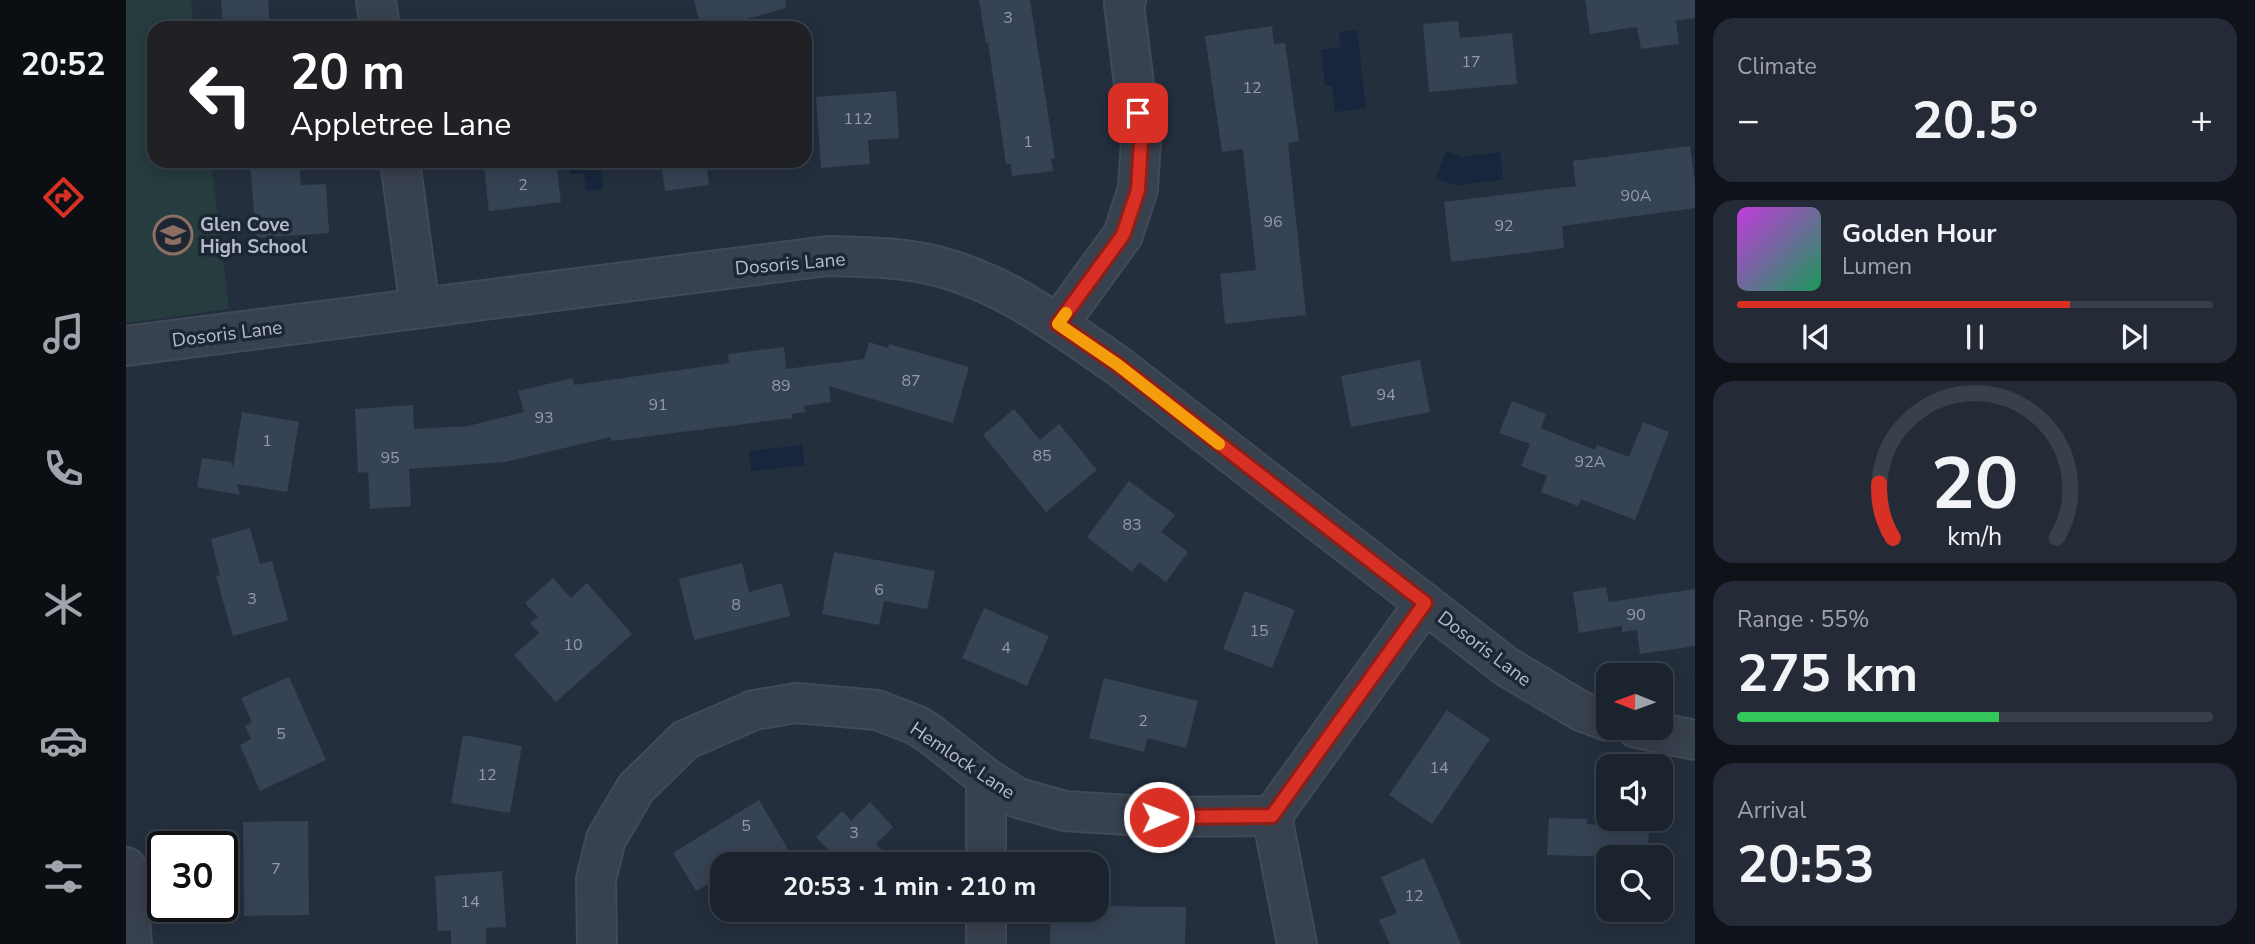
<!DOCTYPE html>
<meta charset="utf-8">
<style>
body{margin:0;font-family:"Nunito Sans",sans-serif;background:#242b36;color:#f1f3f6;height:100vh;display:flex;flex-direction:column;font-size:26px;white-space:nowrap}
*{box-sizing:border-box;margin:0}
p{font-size:23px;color:#a0a4aa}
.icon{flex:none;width:38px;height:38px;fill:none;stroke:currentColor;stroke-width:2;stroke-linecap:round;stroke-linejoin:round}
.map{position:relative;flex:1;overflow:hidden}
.side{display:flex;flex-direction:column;gap:18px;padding:18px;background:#0f1319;width:560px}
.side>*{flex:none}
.guide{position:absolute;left:21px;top:21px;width:665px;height:147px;border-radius:21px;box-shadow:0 4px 18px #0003,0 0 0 2px #39404a;background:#202124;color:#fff;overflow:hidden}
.needle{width:46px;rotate:271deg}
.controls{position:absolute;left:1470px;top:663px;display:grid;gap:14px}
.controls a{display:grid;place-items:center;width:77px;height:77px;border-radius:14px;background:#1b232e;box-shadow:0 4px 18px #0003,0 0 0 2px #39404a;font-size:35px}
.speed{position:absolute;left:21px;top:831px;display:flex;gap:14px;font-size:35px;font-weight:700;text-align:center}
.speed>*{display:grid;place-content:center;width:91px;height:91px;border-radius:50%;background:#1b232e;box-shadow:0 4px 18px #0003,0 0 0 2px #39404a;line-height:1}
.speed .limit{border:4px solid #111;border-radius:10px;background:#fff;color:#111}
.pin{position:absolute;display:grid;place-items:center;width:60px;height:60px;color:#fff;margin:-30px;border-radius:14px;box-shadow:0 4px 10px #0006}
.me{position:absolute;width:77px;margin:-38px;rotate:89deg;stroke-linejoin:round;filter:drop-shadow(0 0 5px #0008)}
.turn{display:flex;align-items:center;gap:24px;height:147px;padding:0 28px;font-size:32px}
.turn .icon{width:91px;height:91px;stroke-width:2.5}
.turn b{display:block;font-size:49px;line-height:60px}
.big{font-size:52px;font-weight:700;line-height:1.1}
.side .tile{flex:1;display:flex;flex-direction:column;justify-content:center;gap:10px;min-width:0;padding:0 24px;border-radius:21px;background:#242b36}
.side .dial{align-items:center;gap:0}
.dial svg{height:182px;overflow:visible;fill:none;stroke:#39404a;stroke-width:7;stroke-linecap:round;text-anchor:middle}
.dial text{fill:#f1f3f6;stroke:none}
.song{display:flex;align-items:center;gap:21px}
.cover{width:84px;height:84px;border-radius:10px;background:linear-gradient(135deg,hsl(290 70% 55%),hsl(150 70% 35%))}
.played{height:7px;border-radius:4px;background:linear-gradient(90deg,#d93025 70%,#39404a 70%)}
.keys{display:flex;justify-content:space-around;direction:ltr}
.heat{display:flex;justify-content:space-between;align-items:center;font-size:38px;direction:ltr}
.charge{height:10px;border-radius:5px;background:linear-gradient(90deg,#34c759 55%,#39404a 0)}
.trip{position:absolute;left:584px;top:852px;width:399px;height:70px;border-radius:21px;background:#1b232e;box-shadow:0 4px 18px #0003,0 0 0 2px #39404a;font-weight:700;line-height:70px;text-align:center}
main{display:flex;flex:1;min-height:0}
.tab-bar{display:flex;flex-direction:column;width:126px;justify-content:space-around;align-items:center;background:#0b0e12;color:#a0a4aa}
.tab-bar .icon{width:49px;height:49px}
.tab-bar .active{color:#d93025}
.tab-bar b{font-size:32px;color:#f1f3f6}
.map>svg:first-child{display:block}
</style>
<main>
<nav class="tab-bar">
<b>20:52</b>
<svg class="icon active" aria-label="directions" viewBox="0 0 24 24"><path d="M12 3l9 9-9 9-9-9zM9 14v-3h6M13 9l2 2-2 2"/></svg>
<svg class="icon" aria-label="music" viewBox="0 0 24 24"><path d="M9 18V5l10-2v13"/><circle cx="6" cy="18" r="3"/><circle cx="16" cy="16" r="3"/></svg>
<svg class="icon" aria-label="phone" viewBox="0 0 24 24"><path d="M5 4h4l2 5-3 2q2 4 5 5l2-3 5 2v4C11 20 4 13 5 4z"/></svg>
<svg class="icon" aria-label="climate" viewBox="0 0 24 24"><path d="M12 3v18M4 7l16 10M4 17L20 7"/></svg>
<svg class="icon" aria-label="car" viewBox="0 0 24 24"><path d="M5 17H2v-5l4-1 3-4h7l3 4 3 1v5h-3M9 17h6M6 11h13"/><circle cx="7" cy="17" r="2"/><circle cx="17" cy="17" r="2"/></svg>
<svg class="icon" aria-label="filters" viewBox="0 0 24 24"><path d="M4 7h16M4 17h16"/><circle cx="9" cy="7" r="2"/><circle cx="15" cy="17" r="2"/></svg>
</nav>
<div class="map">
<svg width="1569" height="944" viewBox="0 0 1569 944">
<rect width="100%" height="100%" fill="#242f3e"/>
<!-- green -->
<path fill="#263c3f" d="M0,0H65L68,28H28V161H85L103,309L0,323Z"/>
<!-- water -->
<g fill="#17263c">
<path d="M1231,30L1240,108L1209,112L1206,86H1199L1195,50L1215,47L1213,32Z"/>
<path d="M1320,151L1336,157L1374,152L1377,179L1331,186L1310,178Z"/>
<path d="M442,161H474L477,189L460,191L458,173L444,174Z"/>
<path d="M676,445L679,465L625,471L623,451Z"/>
</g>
<!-- building -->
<g fill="#364354">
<path d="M95,0H142L144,28H97Z"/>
<path d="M568,0H659L660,8L590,28H575Z"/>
<path d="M853,0H904L929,158L925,159L927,171L886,176L885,164H880L862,42L860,43Z"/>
<path d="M1459,0H1569V18L1550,21L1553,44L1515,49L1511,27L1464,34Z"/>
<path d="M1332,21L1334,38L1386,33L1391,84L1303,92L1297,24Z"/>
<path d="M1146,26L1148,44L1159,43L1173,141L1162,143L1180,315L1099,324L1094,274L1130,270L1117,149L1096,152L1079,36Z"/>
<path d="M770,91L773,138L742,140L744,164L695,168L690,97Z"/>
<path d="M1564,146L1569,181V208L1436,226L1438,248L1325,262L1318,202L1450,186L1447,161Z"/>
<path d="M124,161H173L175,185L200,184L203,233L130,238Z"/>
<path d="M381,161H430L435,202L363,211L358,166L381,163Z"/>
<path d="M535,161H580L583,185L539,191Z"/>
<path d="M743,342L762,348L763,344L843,367L827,423L703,386L705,402L678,406L679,412L666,414V418L485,441V437L379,462L283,469L285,506L244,509L242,472L232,473L229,409L287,405L288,429L342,426L398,412L392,391L447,378L448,385L603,363L602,354L658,347L660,369L738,359Z"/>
<path d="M1294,360L1304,412L1225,427L1215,376Z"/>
<path d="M1386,401L1420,414L1415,428L1469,450L1471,445L1503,457L1517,422L1543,432L1509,520L1455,499L1452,506L1415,492L1421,476L1395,466L1404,444L1373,433Z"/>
<path d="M888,409L914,440L933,424L971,470L920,512L857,435Z"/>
<path d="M116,412L173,422L161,492L111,484L114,495L71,487L76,458L105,462L107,468Z"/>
<path d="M1003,481L1049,515L1035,532L1062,552L1040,582L1013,562L1006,572L961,537Z"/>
<path d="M124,528L134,564L146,561L162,620L107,636L90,576L94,575L85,539Z"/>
<path d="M708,552L809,571L801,609L758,601L753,625L696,614Z"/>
<path d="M616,563L623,592L656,583L664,616L568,640L553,579Z"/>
<path d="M427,578L445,598L461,583L506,634L430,702L388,655L413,633L404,623L412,617L399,603Z"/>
<path d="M1480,587L1483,602L1569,589V646L1514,654L1511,630L1496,632V626L1453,633L1447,592Z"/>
<path d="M1119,591L1169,610L1146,668L1097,649Z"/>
<path d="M858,608L923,636L901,686L836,658Z"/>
<path d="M163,677L200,760L134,791L114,745L125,739L119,726L126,722L115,698Z"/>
<path d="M978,678L1072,701L1060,748L1021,738L1018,752L963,738Z"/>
<path d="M1321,710L1364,739L1306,824L1263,795Z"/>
<path d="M337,735L396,746L384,813L325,803Z"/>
<path d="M633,800L662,849L637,864H597V875L570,891L547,853Z"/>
<path d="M744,802L767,827L750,844L770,864H716L690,837L716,811L725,821Z"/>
<path d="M1423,818L1461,819V824L1507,827V831L1523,832L1522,858L1421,855Z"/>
<path d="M182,821L183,915L118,916L117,822Z"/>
<path d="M1298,858L1335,944H1264L1253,920L1271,913L1255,877Z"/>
<path d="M376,871L380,927L360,928V944H325V930L312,931L309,876Z"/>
<path d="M971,906L1060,907L1059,944H924V910H971Z"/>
</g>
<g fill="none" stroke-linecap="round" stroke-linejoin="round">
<defs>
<g id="minor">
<path d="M250,0L254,28"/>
<path d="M274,161L294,308"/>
<path d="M932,324L997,235L1012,189L1015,140L998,4L1000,0"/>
<path d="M0,346L701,256C739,257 778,257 814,267C880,284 936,327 991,365L1381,667L1455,711L1482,721"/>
<path d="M1510,728L1569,740"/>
<path d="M860,864V778"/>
<path d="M0,867L6,944"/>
<path d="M471,944L470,879L480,839L510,788L559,740L628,710L670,703L751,710L790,725L803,733L860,778L892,798L939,811L1033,817L1146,816"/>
<path d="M860,944V910"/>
<path d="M1171,944L1146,816L1299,603"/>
</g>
</defs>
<!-- minor casing -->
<use href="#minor" stroke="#414a57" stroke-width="42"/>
<!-- minor -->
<use href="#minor" stroke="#38414e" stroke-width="38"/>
</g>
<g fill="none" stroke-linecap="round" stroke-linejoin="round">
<defs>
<path id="route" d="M1012,113L1015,140L1012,190L997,235L932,324L992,365L1299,603L1146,816L1033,817"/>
</defs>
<!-- route casing -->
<use href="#route" stroke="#8d1f18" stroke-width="18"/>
<!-- route -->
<use href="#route" stroke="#d93025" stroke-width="12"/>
<!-- slow -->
<path stroke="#f59e0b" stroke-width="12" d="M940,313L932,324L992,365L1093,444"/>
</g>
<!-- icons -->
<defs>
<symbol id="school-ring" viewBox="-11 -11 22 22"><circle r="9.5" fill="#1d2633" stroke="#8d6e63" stroke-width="1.5"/><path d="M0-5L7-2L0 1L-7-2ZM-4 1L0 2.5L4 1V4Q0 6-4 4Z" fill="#8d6e63"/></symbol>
</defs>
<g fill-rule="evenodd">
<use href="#school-ring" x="25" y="213" width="44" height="44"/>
</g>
<g text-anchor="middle" stroke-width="7" stroke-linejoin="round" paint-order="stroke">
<!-- number labels -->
<g font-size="16" fill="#929caa">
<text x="882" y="23">3</text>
<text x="1345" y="67">17</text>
<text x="1126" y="93">12</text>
<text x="732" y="124">112</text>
<text x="902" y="147">1</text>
<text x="397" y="190">2</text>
<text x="1510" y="201">90A</text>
<text x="1147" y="227">96</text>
<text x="1378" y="231">92</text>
<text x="785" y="386">87</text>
<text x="655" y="391">89</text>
<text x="1260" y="400">94</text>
<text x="532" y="410">91</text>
<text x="418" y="423">93</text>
<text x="141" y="446">1</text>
<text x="916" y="461">85</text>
<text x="264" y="463">95</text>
<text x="1464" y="467">92A</text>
<text x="1006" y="530">83</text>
<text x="753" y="595">6</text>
<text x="126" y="604">3</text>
<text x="610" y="610">8</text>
<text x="1510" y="620">90</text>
<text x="1133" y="636">15</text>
<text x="447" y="650">10</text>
<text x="880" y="653">4</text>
<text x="1017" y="726">2</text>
<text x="155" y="739">5</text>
<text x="1313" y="773">14</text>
<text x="361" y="780">12</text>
<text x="620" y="831">5</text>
<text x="728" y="838">3</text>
<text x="150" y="874">7</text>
<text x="1288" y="901">12</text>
<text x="344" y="907">14</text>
</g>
<!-- poi labels -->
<g font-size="19" font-weight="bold" fill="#b4bcc9" stroke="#1d2633" text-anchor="start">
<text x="74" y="231">Glen Cove<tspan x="74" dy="22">High School</tspan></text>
</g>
<!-- street labels -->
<g font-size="19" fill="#b4bcc9" stroke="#1d2633">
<text transform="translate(664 263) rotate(-5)" y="7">Dosoris Lane</text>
<text transform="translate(101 333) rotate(-7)" y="7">Dosoris Lane</text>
<text transform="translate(1359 648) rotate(37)" y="7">Dosoris Lane</text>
<text transform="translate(837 760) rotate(34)" y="7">Hemlock Lane</text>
</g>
</g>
</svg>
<div class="controls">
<a><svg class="needle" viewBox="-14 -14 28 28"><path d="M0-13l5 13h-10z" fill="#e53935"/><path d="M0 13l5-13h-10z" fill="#a0a4aa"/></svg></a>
<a><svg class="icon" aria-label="sound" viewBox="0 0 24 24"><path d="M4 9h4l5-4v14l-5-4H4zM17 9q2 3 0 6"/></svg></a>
<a><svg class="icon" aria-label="search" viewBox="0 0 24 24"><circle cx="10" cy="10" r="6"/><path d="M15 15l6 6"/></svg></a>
</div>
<div class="speed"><div class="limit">30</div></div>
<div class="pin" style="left:1012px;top:113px;background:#d93025"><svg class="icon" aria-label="arrive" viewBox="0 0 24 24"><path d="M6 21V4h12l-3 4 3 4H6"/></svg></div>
<svg class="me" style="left:1033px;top:817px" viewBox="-20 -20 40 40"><circle r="17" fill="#d93025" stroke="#fff" stroke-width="3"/><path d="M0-11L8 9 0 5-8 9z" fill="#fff"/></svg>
<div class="trip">20:53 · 1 min · 210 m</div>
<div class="guide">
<div class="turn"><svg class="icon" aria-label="left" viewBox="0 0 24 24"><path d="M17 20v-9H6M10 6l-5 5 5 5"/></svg><div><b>20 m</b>Appletree Lane</div></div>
</div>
</div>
<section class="side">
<div class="tile"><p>Climate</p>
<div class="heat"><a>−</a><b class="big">20.5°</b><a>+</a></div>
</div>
<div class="tile">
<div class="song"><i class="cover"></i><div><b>Golden Hour</b><p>Lumen</p></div></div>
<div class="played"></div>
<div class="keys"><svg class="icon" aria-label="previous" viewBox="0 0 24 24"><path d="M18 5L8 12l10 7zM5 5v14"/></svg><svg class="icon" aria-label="pause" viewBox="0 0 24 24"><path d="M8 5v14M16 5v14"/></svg><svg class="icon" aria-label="next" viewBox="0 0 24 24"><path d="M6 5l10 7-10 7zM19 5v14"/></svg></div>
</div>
<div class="tile dial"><svg viewBox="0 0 100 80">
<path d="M14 69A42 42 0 1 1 86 69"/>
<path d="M14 69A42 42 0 0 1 8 45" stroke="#d93025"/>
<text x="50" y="56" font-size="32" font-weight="700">20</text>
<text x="50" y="72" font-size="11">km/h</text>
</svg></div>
<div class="tile"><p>Range · 55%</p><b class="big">275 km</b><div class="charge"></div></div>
<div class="tile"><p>Arrival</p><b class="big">20:53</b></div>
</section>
</main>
